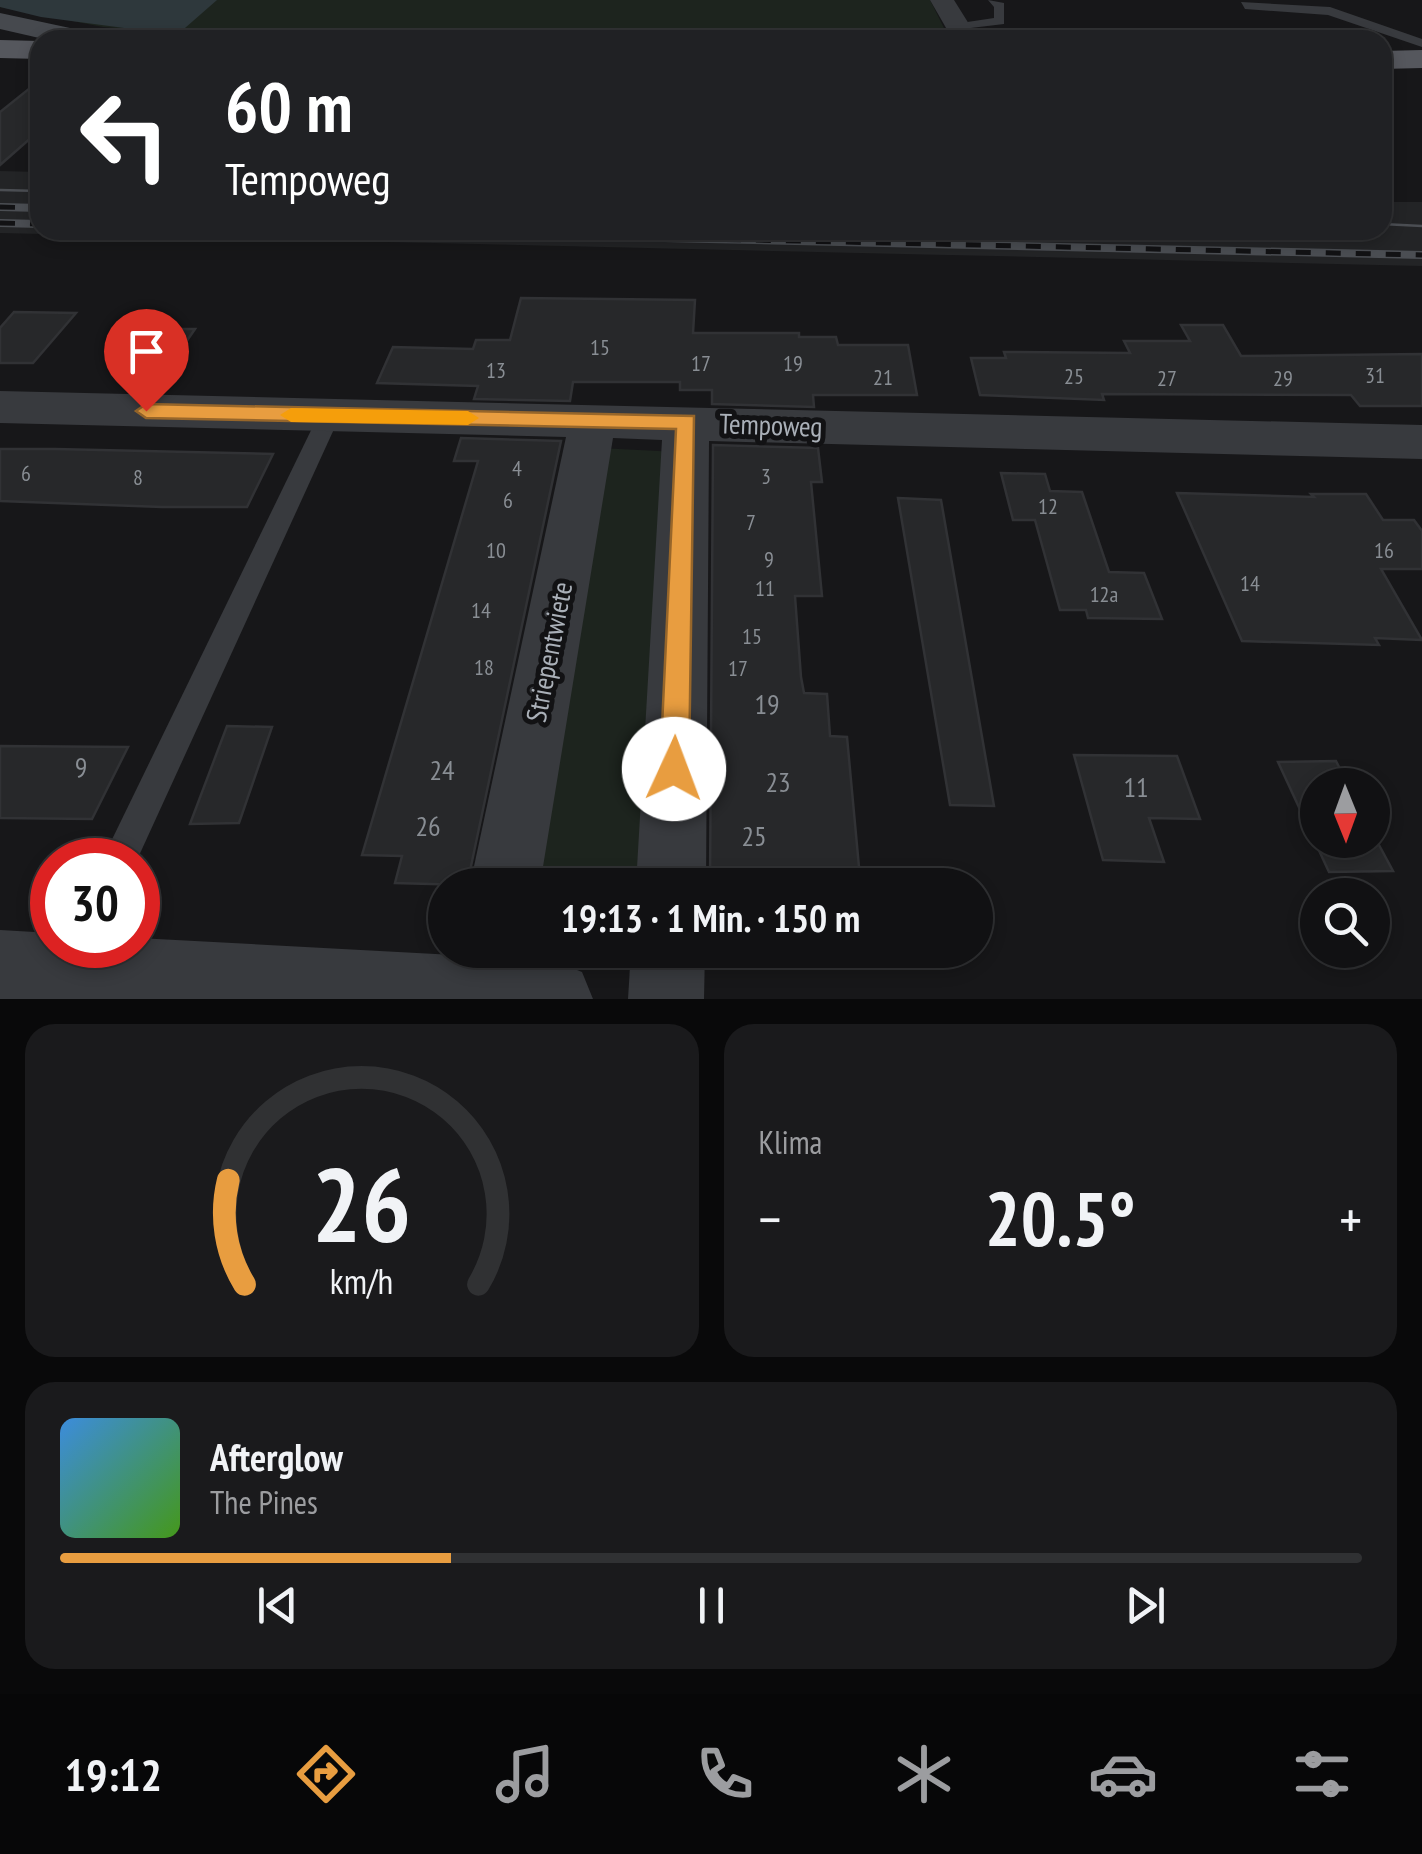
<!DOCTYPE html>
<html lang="de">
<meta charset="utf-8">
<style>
body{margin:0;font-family:"PT Sans Narrow",sans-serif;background:#1a1a1c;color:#f1f3f6;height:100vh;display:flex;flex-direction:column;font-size:38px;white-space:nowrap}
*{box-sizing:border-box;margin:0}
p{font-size:32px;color:#9c9da0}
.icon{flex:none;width:55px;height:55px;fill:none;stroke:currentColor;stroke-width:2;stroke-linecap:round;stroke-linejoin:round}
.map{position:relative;height:999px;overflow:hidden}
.panel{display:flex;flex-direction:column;gap:25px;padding:25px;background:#09090a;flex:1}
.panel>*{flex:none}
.guide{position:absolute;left:30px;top:30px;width:1362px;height:210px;border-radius:30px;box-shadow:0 5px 15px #0003,0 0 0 2px #303133;background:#202124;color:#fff;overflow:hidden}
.needle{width:65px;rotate:179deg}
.controls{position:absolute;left:1300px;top:768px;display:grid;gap:20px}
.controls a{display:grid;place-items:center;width:90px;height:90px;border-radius:50%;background:#111113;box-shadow:0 5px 15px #0003,0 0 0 2px #303133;font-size:50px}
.speed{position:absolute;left:30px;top:838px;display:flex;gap:20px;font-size:50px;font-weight:700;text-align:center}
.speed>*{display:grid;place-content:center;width:130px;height:130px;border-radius:50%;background:#111113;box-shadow:0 5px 15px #0003,0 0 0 2px #303133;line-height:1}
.speed .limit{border:15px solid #d22;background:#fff;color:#111}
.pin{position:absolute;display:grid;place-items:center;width:85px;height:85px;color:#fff;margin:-102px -42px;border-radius:50% 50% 50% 0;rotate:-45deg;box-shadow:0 0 10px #0007}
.pin .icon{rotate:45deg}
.me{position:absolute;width:110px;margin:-55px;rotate:2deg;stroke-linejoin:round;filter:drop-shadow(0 0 8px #0008)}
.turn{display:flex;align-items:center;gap:35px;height:210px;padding:0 30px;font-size:45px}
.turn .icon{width:130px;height:130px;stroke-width:2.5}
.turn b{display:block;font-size:70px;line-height:85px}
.big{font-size:75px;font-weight:700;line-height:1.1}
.panel .widget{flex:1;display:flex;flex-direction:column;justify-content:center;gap:15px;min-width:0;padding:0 35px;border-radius:30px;background:#1a1a1c}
.panel .dial{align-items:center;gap:0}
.dial svg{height:260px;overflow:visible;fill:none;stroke:#303133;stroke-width:7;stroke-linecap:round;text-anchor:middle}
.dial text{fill:#f1f3f6;stroke:none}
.song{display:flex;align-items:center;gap:30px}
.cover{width:120px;height:120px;border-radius:15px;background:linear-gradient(135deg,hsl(210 70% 55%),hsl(100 70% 35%))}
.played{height:10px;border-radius:5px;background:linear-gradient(90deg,#e89d40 30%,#303133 30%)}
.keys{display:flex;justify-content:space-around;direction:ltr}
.heat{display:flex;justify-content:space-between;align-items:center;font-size:55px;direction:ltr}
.panel .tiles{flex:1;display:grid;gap:25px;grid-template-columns:1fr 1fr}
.widget:last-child{grid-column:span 2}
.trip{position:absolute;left:428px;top:868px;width:565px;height:100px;border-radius:50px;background:#111113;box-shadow:0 5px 15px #0003,0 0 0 2px #303133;font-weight:700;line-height:100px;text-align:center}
.tab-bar{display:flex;height:160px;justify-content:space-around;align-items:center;background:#070708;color:#9c9da0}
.tab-bar .icon{width:70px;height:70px}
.tab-bar .current{color:#e89d40}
.tab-bar b{font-size:45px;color:#f1f3f6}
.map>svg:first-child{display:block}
</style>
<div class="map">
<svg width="1422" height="999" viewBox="0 0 1422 999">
<rect width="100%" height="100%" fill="#171719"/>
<!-- built -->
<path fill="#232426" d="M0,171L40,172V230H1382L1383,202H1422V266L0,233Z"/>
<!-- green -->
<g fill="#1d241e">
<path d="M0,0H930L947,34L930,40H265L103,27L0,7Z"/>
<path d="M599,448L678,452L644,885H523Z"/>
</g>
<!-- water -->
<path fill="#2e383c" d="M0,0H217L177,35L41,17L0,7Z"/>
<!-- building -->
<g fill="#27282a" stroke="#313235" stroke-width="2.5">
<path d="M40,80V130L0,165V112Z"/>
<path d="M521,298L695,300L693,333H799V337H836L838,345H908L917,395H813L814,407L712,404V390H680V382H573L570,401L474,399L478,386L377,383L393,347L473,349L476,340H510Z"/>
<path d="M14,312L76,313L33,363H0V328Z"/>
<path d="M1181,325H1223L1241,356L1422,354V406H1360L1351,395L1102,394L1104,400L980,395L971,358H1006L1004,352L1130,353L1124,341H1190Z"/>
<path d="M155,329H195L164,374H123Z"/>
<path d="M461,438L561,441L467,885L395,883L402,856L362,855L478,461H454Z"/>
<path d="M713,445L818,448L822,482H811L822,596H795L801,677L804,693L827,694L830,736L847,737L860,878L805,877V885H710Z"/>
<path d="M0,449H55L273,454L247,507H162L0,501Z"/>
<path d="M1001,473L1045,474L1050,491L1082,492L1109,572L1144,573L1162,619L1088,618L1086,610H1060L1035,520H1013Z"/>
<path d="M1177,493L1314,497L1311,494H1366L1383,520H1414L1422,531V569H1381L1422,640L1375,638L1379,645L1242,641Z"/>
<path d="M898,498L941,500L994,806L950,805Z"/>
<path d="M227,726L272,727L239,823L190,824Z"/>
<path d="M0,746L128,747L92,819L0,818Z"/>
<path d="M1074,755L1177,756L1200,819L1149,818L1164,862L1103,860Z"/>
<path d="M1336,761L1348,785H1318V840H1372V832L1393,871L1329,872L1278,762Z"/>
</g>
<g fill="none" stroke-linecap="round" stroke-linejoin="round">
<!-- lane -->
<g fill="#383a3e" fill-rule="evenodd">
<path d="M988,0L1004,3V24L954,30V24L994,18V7Z"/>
<path d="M1241,2L1330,7L1422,39V47L1328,15L1245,9Z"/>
<path d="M329,408L340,416L137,860H102L318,416Z"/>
</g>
<!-- street -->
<g fill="#383a3e" fill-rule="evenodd">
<path d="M930,0H954L979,40H953Z"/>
<path d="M0,391L1422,425V459L709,441L706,885H636L662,440L613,438L540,885H470L566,437L0,423Z"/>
<path d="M0,930L52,933V945H138V938L454,955L455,950H529L527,960L555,961L582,972L593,999H0Z"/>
<path d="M631,950H705L704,999H628Z"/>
</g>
<!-- secondary -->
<path fill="#46494e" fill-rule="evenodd" d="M0,13L98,34L103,40H48L0,29Z"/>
<!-- primary -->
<g fill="#55575d" fill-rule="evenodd">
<path d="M0,40L40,41V59L0,58Z"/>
<path d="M1422,50V68L1382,69V51Z"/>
</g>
<!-- tram -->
<g stroke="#4b4e53" stroke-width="2.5">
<path d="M0,190L40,191"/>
<path d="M1382,224L1422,226"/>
</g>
<defs>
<g id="rail">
<path d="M0,207L40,208"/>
<path d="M0,223L40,224"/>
<path d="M306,230L1422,255"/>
</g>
</defs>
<!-- rail casing -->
<use href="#rail" stroke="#4b4e53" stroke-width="8"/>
<!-- rail -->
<use href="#rail" stroke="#121214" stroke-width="5" stroke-dasharray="15" stroke-linecap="butt"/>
</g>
<!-- route -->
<path fill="#e89d40" stroke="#97662a" stroke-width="2.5" d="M146,404L694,416L689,769L685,779L674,783L664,779L660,769L676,429L146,418L136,411Z"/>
<!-- slow -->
<path fill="#f59e0b" d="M291,408L468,411L479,418L468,425L291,422L280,415Z"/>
<g text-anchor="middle" stroke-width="10" stroke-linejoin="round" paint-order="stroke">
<!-- number labels -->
<g font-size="22" fill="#898e94">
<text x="600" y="355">15</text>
<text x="701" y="371">17</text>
<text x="793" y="371">19</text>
<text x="496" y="378">13</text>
<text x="1375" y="383">31</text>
<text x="1074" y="384">25</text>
<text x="883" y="385">21</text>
<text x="1167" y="386">27</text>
<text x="1283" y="386">29</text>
<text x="517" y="476">4</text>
<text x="26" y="481">6</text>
<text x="766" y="484">3</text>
<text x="138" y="485">8</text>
<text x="508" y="508">6</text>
<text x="1048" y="514">12</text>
<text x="751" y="530">7</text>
<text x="496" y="558">10</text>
<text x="1384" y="558">16</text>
<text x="769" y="567">9</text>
<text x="1250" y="591">14</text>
<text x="765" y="596">11</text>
<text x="1104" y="602">12a</text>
<text x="481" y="618">14</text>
<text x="752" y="644">15</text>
<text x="484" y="675">18</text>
<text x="738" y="676">17</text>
</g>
<!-- street labels -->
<g font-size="28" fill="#aab0b8" stroke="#121214">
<text transform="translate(771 425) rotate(2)" y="10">Tempoweg</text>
<text transform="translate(549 652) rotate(-79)" y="10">Striepentwiete</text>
</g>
<!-- near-number labels -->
<g font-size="28" fill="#898e94">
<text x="767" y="714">19</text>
<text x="81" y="777">9</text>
<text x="442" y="780">24</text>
<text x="778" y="792">23</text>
<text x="1136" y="797">11</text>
<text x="428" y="836">26</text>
<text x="754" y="846">25</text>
</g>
</g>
</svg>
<div class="controls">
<a><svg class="needle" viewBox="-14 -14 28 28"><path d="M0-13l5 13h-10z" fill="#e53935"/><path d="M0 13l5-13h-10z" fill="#9c9da0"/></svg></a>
<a><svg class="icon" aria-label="search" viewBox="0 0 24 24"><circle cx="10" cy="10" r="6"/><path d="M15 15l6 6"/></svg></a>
</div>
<div class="speed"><div class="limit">30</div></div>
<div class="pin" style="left:146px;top:411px;background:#d93025"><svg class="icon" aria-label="arrive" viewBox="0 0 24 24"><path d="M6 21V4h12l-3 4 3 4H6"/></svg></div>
<svg class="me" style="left:674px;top:769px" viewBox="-20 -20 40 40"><circle r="19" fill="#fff"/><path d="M0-13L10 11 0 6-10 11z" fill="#e89d40"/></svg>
<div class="trip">19:13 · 1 Min. · 150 m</div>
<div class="guide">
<div class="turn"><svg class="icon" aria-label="left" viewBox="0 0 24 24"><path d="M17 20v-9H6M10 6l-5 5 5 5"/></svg><div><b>60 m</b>Tempoweg</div></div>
</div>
</div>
<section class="panel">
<div class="tiles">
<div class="widget dial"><svg viewBox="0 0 100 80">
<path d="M14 69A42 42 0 1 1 86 69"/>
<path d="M14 69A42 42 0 0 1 9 37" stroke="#e89d40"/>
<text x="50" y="56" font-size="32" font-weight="700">26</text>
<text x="50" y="72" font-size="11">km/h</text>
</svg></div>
<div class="widget"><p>Klima</p>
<div class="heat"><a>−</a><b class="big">20.5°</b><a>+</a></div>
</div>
<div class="widget">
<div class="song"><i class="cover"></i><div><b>Afterglow</b><p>The Pines</p></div></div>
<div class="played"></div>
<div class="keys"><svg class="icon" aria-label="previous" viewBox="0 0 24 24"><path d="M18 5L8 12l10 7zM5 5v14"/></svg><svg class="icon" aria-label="pause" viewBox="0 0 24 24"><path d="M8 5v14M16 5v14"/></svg><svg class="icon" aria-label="next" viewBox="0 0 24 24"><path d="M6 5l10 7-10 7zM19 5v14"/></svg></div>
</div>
</div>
</section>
<nav class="tab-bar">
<b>19:12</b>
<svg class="icon current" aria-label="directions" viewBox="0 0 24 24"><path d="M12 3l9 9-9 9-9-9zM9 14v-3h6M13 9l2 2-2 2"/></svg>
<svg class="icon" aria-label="music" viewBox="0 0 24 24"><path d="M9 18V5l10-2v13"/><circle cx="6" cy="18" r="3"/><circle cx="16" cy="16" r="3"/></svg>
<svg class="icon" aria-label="phone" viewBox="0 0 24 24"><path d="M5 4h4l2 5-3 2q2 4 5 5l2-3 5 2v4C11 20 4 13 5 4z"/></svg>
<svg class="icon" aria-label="climate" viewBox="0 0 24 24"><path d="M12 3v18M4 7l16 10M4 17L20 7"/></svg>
<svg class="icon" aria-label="car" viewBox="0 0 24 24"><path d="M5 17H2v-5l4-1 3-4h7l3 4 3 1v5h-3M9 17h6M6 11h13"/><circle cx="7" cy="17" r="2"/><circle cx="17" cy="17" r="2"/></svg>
<svg class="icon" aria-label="filters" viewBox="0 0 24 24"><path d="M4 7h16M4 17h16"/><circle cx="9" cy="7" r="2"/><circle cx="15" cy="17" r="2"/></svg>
</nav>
